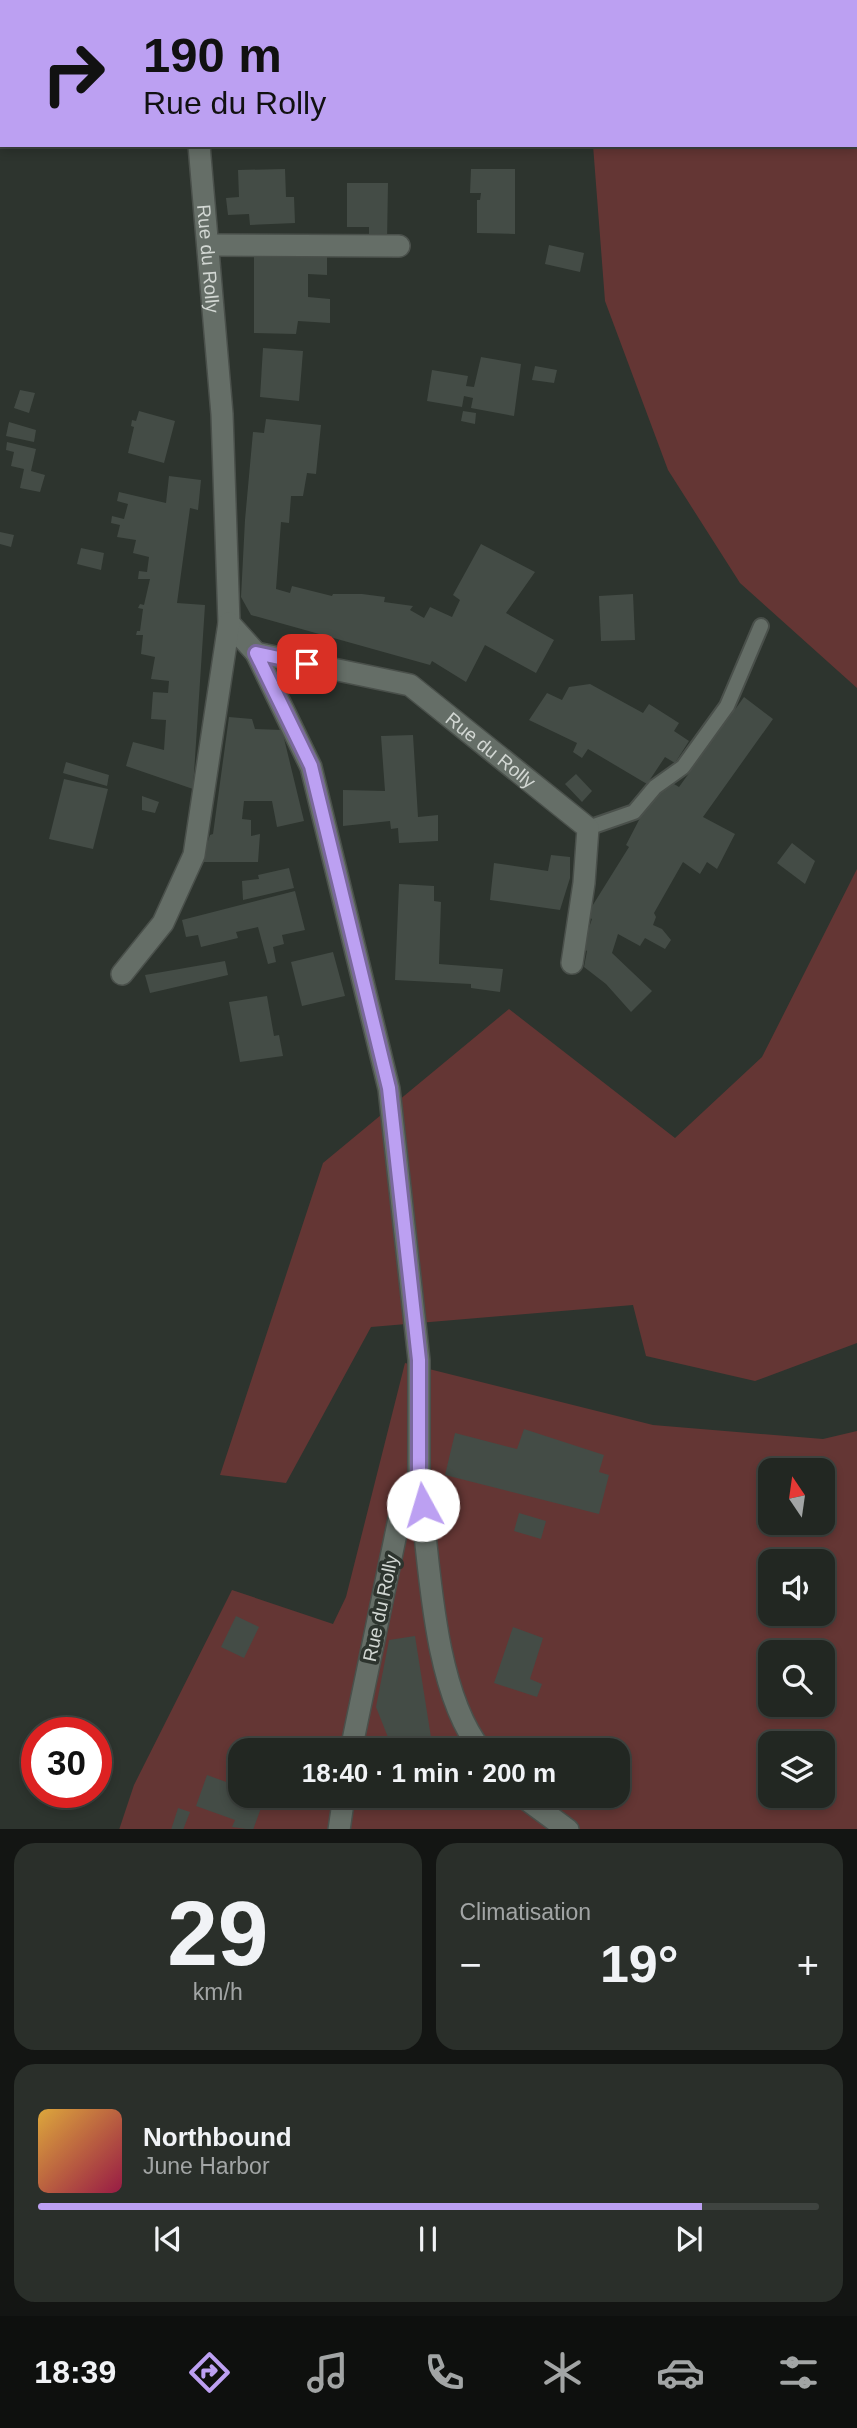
<!DOCTYPE html>
<html lang="fr">
<meta charset="utf-8">
<style>
body{margin:0;font-family:Helvetica,sans-serif;background:#2a2f2a;color:#f1f3f6;height:100vh;display:flex;flex-direction:column;font-size:26px;white-space:nowrap}
*{box-sizing:border-box;margin:0}
p{font-size:23px;color:#a2a5a5}
.icon{flex:none;width:38px;height:38px;fill:none;stroke:currentColor;stroke-width:2;stroke-linecap:round;stroke-linejoin:round}
.map{position:relative;height:1829px;overflow:hidden}
.side{display:flex;flex-direction:column;gap:14px;padding:14px;background:#131513;flex:1}
.side>*{flex:none}
.hud{position:absolute;left:0px;top:0px;width:858px;height:147px;box-shadow:0 4px 10px #0003,0 0 0 2px #3f4440;background:#bca0f2;color:#111;overflow:hidden}
.needle{width:46px;rotate:347deg}
.tools{position:absolute;left:758px;top:1458px;display:grid;gap:14px}
.tools a{display:grid;place-items:center;width:77px;height:77px;border-radius:14px;background:#222722;box-shadow:0 4px 10px #0003,0 0 0 2px #3f4440;font-size:35px}
.speed{position:absolute;left:21px;top:1717px;display:flex;gap:14px;font-size:35px;font-weight:700;text-align:center}
.speed>*{display:grid;place-content:center;width:91px;height:91px;border-radius:50%;background:#222722;box-shadow:0 4px 10px #0003,0 0 0 2px #3f4440;line-height:1}
.speed .limit{border:10px solid #d22;background:#fff;color:#111}
.pin{position:absolute;display:grid;place-items:center;width:60px;height:60px;color:#fff;margin:-30px;border-radius:14px;box-shadow:0 4px 10px #0006}
.me{position:absolute;width:77px;margin:-38px;rotate:354deg;stroke-linejoin:round;filter:drop-shadow(0 0 5px #0008)}
.turn{display:flex;align-items:center;gap:24px;height:147px;padding:0 28px;font-size:32px}
.turn .icon{width:91px;height:91px;stroke-width:2.5}
.turn b{display:block;font-size:49px;line-height:60px}
.big{font-size:52px;font-weight:700;line-height:1.1}
.side .widget{flex:1;display:flex;flex-direction:column;justify-content:center;gap:10px;min-width:0;padding:0 24px;border-radius:21px;background:#2a2f2a}
.side .dial{align-items:center;gap:0}
.dial b{font-size:91px;line-height:1}
.song{display:flex;align-items:center;gap:21px}
.cover{width:84px;height:84px;border-radius:10px;background:linear-gradient(135deg,hsl(40 70% 55%),hsl(340 70% 35%))}
.played{height:7px;border-radius:4px;background:linear-gradient(90deg,#bca0f2 85%,#3f4440 85%)}
.keys{display:flex;justify-content:space-around;direction:ltr}
.heat{display:flex;justify-content:space-between;align-items:center;font-size:38px;direction:ltr}
.side .tiles{flex:1;display:grid;gap:14px;grid-template-columns:1fr 1fr}
.widget:last-child{grid-column:span 2}
.trip{position:absolute;left:228px;top:1738px;width:402px;height:70px;border-radius:21px;background:#222722;box-shadow:0 4px 10px #0003,0 0 0 2px #3f4440;font-weight:700;line-height:70px;text-align:center}
.tab-bar{display:flex;height:112px;justify-content:space-around;align-items:center;background:#0e100e;color:#a2a5a5}
.tab-bar .icon{width:49px;height:49px}
.tab-bar .current{color:#bca0f2}
.tab-bar b{font-size:32px;color:#f1f3f6}
.map>svg:first-child{display:block}
</style>
<div class="map">
<svg width="857" height="1830" viewBox="0 0 857 1830">
<rect width="100%" height="100%" fill="#2d342e"/>
<!-- green -->
<g fill="#643634" fill-rule="evenodd">
<path d="M0,0H153L2,2L0,85Z"/>
<path d="M207,0H468L207,2Z"/>
<path d="M581,0H857V688L740,583L668,470L605,301L593,145H856V2Z"/>
<path d="M857,869V1343L755,1381L646,1356L633,1305L371,1327L286,1483L220,1475L323,1163L509,1009L675,1138L762,1057Z"/>
<path d="M405,1363L653,1425L823,1439L857,1431V1829L119,1830L134,1785L232,1590L333,1624L346,1597ZM770,1470H822V1522H770ZM770,1561H822V1614H770ZM770,1652H822V1704H770ZM770,1743H822V1796H770ZM240,1750H618V1796H240Z"/>
</g>
<!-- building -->
<g fill="#444c46">
<path d="M285,169L286,197H294L295,223L250,225L249,214L228,215L226,198L239,197L238,170Z"/>
<path d="M471,169H515V234L477,233V200H480L481,193H470Z"/>
<path d="M347,183H388L387,242L369,243V227H347Z"/>
<path d="M549,245L584,253L580,272L545,264Z"/>
<path d="M254,255L327,256V275L308,274V297L330,299V323L298,321L296,334L254,333Z"/>
<path d="M263,348L303,351L299,401L260,397Z"/>
<path d="M481,357L521,364L514,416L471,408L473,398L464,396L462,407L427,401L432,370L468,376L466,386L474,387Z"/>
<path d="M535,366L557,370L554,383L532,380Z"/>
<path d="M20,390L35,393L29,413L14,408Z"/>
<path d="M139,411L175,421L164,463L128,453L134,427L131,426L132,420L136,421Z"/>
<path d="M463,411L476,413L475,424L461,421Z"/>
<path d="M266,419L321,425L316,474L307,473L303,496H291L289,523L281,522L276,589L290,593L292,586L332,596L333,594H362L385,597L384,602L413,606L410,610L424,618L430,607L452,617L460,600L453,595L481,544L535,572L506,613L554,640L536,673L485,645L466,682L432,661L430,665L251,615L241,597L245,520L253,432L264,433Z"/>
<path d="M9,422L36,430L34,442L6,436Z"/>
<path d="M7,442L36,449L31,471L45,475L40,492L20,488L24,469L11,466L14,452L6,450Z"/>
<path d="M169,476L201,480L198,510L190,508L177,603L205,605L193,789L126,766L133,742L164,750L166,720L151,719L153,692L168,693L169,681L151,679L155,657L141,654L143,635H136L137,631H140L143,609L138,608L140,604L144,605L150,579H138L139,571L147,572L149,557L133,553L136,540L117,537L120,525L111,523L112,516L124,519L128,504L117,501L119,492L166,503Z"/>
<path d="M0,532L14,535L11,547L0,544Z"/>
<path d="M81,548L104,553L101,570L77,564Z"/>
<path d="M633,594L635,640L601,641L599,596Z"/>
<path d="M590,684L643,713L649,704L679,723L674,731L689,741L675,763L665,757L647,784L588,749L582,758L573,752L577,743L529,720L547,693L562,700L569,687Z"/>
<path d="M744,697L773,719L703,817L735,834L717,869L707,862L700,874L683,862L654,913L656,917L653,925L662,929L671,940L665,949L645,938L640,946L618,934L612,953L652,991L631,1012L606,984L584,967L587,951L582,948L592,919L586,916L629,847L626,845L654,791L669,781L679,787Z"/>
<path d="M229,717L252,719L255,729L282,730L304,821L277,827L272,801H244L242,819L251,820V836L260,834L258,862H201L210,835L213,834Z"/>
<path d="M413,735L418,817L438,815V841L399,843L398,828L391,829L390,821L343,826V790L385,791L381,736Z"/>
<path d="M66,762L109,775L107,786L63,773Z"/>
<path d="M576,774L592,791L582,802L565,784Z"/>
<path d="M64,779L108,789L93,849L49,839Z"/>
<path d="M142,796L159,802L155,813L142,810Z"/>
<path d="M792,843L815,861L805,884L777,863Z"/>
<path d="M551,855L570,857V878L560,910L490,900L494,863L548,871Z"/>
<path d="M289,868L294,888L243,900L242,881L259,879L258,875Z"/>
<path d="M399,884L434,886V901L441,902L439,964L503,969L500,992L471,988V984L395,980Z"/>
<path d="M295,891L305,930L282,935L284,944L273,947L276,962L268,964L258,927L236,932L238,938L201,947L198,935L186,937L182,920Z"/>
<path d="M333,952L345,996L302,1006L291,962Z"/>
<path d="M225,961L228,975L150,993L145,975Z"/>
<path d="M267,996L274,1036L279,1035L283,1056L240,1062L229,1002Z"/>
<path d="M524,1429L604,1455L599,1472L609,1475L599,1514L445,1475L455,1433L517,1449Z"/>
<path d="M519,1513L546,1521L541,1539L514,1531Z"/>
<path d="M236,1616L259,1627L244,1658L221,1647Z"/>
<path d="M513,1627L543,1638L530,1679L542,1684L537,1697L494,1683Z"/>
<path d="M415,1636L433,1750H393L376,1707L389,1640Z"/>
<path d="M207,1775L240,1787V1796L265,1797L253,1830L232,1827L235,1820L196,1806Z"/>
<path d="M178,1808L190,1812L183,1830H171Z"/>
</g>
<g fill="none" stroke-linecap="round" stroke-linejoin="round">
<defs>
<path id="lane" d="M588,828L634,812L655,787L683,767L727,706L761,626"/>
<g id="street">
<path d="M179,0V2"/>
<path id="s1" d="M199,145L222,414L229,623L256,653L311,767L389,1089L419,1360V1478L399,1519L351,1750"/>
<path d="M208,245L399,246"/>
<path id="s2" d="M256,653L410,685L588,828L584,883L572,963"/>
<path d="M122,974L163,923L194,855L229,623"/>
<path d="M419,1478C429,1556 432,1689 481,1750"/>
<path d="M522,1796L568,1830"/>
<path d="M339,1830L344,1796"/>
</g>
<g id="secondary">
<path d="M710,0L716,2"/>
<path d="M856,44H857"/>
</g>
</defs>
<!-- lane casing -->
<use href="#lane" stroke="#4a504b" stroke-width="18"/>
<!-- street casing -->
<use href="#street" stroke="#4a504b" stroke-width="24"/>
<!-- secondary casing -->
<use href="#secondary" stroke="#4a504b" stroke-width="24"/>
<!-- lane -->
<use href="#lane" stroke="#656e67" stroke-width="14"/>
<!-- street -->
<use href="#street" stroke="#656e67" stroke-width="21"/>
<!-- secondary -->
<use href="#secondary" stroke="#547b61" stroke-width="21"/>
</g>
<g fill="none" stroke-linecap="round" stroke-linejoin="round">
<defs>
<path id="route" d="M307,664L256,653L311,766L389,1088L419,1360V1478L423,1505"/>
</defs>
<!-- route casing -->
<use href="#route" stroke="#7a689d" stroke-width="18"/>
<!-- route -->
<use href="#route" stroke="#bca0f2" stroke-width="12"/>
</g>
<g text-anchor="middle" stroke-width="7" stroke-linejoin="round" paint-order="stroke">
<!-- street labels -->
<g font-size="19" fill="#d2d7d3" stroke="#2d342e">
<text dy="7" stroke="none"><textPath href="#s1" startOffset="114">Rue du Rolly</textPath></text>
<text dy="7" stroke="none"><textPath href="#s2" startOffset="261">Rue du Rolly</textPath></text>
<text transform="translate(380 1608) rotate(-78)" y="7">Rue du Rolly</text>
</g>
</g>
</svg>
<div class="tools">
<a><svg class="needle" viewBox="-14 -14 28 28"><path d="M0-13l5 13h-10z" fill="#e53935"/><path d="M0 13l5-13h-10z" fill="#a2a5a5"/></svg></a>
<a><svg class="icon" aria-label="sound" viewBox="0 0 24 24"><path d="M4 9h4l5-4v14l-5-4H4zM17 9q2 3 0 6"/></svg></a>
<a><svg class="icon" aria-label="search" viewBox="0 0 24 24"><circle cx="10" cy="10" r="6"/><path d="M15 15l6 6"/></svg></a>
<a><svg class="icon" aria-label="layers" viewBox="0 0 24 24"><path d="M12 4l9 5-9 5-9-5zM3 14l9 5 9-5"/></svg></a>
</div>
<div class="speed"><div class="limit">30</div></div>
<div class="pin" style="left:307px;top:664px;background:#d93025"><svg class="icon" aria-label="arrive" viewBox="0 0 24 24"><path d="M6 21V4h12l-3 4 3 4H6"/></svg></div>
<svg class="me" style="left:423px;top:1505px" viewBox="-20 -20 40 40"><circle r="19" fill="#fff"/><path d="M0-13L10 11 0 6-10 11z" fill="#bca0f2"/></svg>
<div class="trip">18:40 · 1 min · 200 m</div>
<div class="hud">
<div class="turn"><svg class="icon" aria-label="right" viewBox="0 0 24 24"><path d="M7 20v-9h11M14 6l5 5-5 5"/></svg><div><b>190 m</b>Rue du Rolly</div></div>
</div>
</div>
<section class="side">
<div class="tiles">
<div class="widget dial"><b>29</b><p>km/h</p></div>
<div class="widget"><p>Climatisation</p>
<div class="heat"><a>−</a><b class="big">19°</b><a>+</a></div>
</div>
<div class="widget">
<div class="song"><i class="cover"></i><div><b>Northbound</b><p>June Harbor</p></div></div>
<div class="played"></div>
<div class="keys"><svg class="icon" aria-label="previous" viewBox="0 0 24 24"><path d="M18 5L8 12l10 7zM5 5v14"/></svg><svg class="icon" aria-label="pause" viewBox="0 0 24 24"><path d="M8 5v14M16 5v14"/></svg><svg class="icon" aria-label="next" viewBox="0 0 24 24"><path d="M6 5l10 7-10 7zM19 5v14"/></svg></div>
</div>
</div>
</section>
<nav class="tab-bar">
<b>18:39</b>
<svg class="icon current" aria-label="directions" viewBox="0 0 24 24"><path d="M12 3l9 9-9 9-9-9zM9 14v-3h6M13 9l2 2-2 2"/></svg>
<svg class="icon" aria-label="music" viewBox="0 0 24 24"><path d="M9 18V5l10-2v13"/><circle cx="6" cy="18" r="3"/><circle cx="16" cy="16" r="3"/></svg>
<svg class="icon" aria-label="phone" viewBox="0 0 24 24"><path d="M5 4h4l2 5-3 2q2 4 5 5l2-3 5 2v4C11 20 4 13 5 4z"/></svg>
<svg class="icon" aria-label="climate" viewBox="0 0 24 24"><path d="M12 3v18M4 7l16 10M4 17L20 7"/></svg>
<svg class="icon" aria-label="car" viewBox="0 0 24 24"><path d="M5 17H2v-5l4-1 3-4h7l3 4 3 1v5h-3M9 17h6M6 11h13"/><circle cx="7" cy="17" r="2"/><circle cx="17" cy="17" r="2"/></svg>
<svg class="icon" aria-label="filters" viewBox="0 0 24 24"><path d="M4 7h16M4 17h16"/><circle cx="9" cy="7" r="2"/><circle cx="15" cy="17" r="2"/></svg>
</nav>
